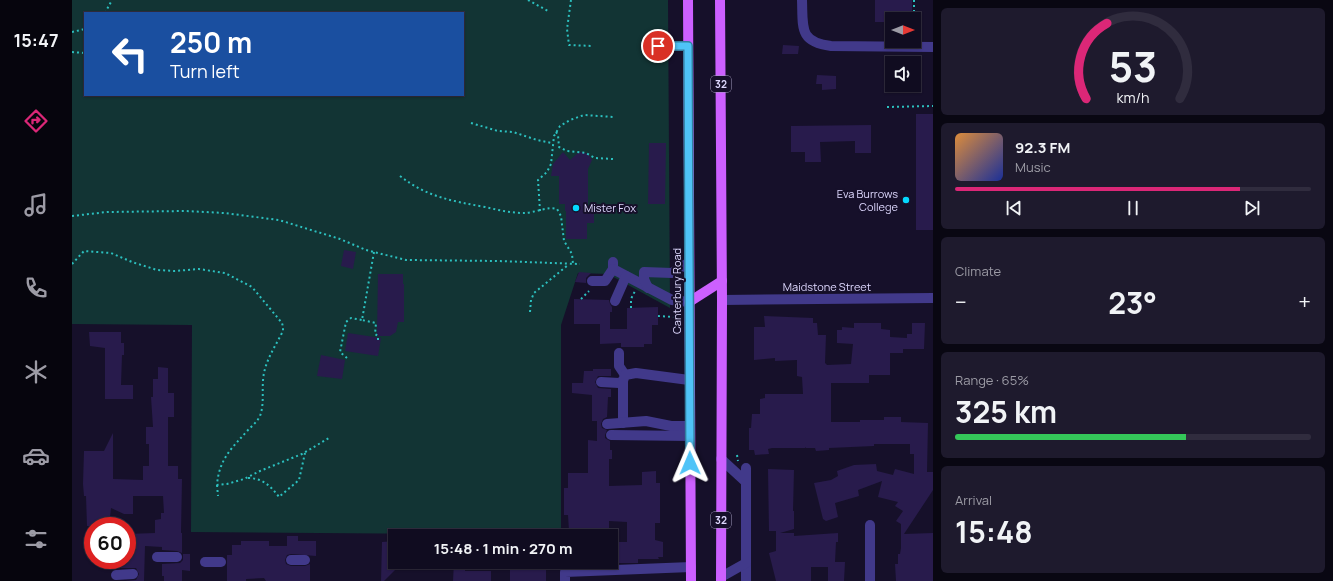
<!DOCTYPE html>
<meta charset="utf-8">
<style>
body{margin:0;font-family:Manrope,sans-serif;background:#1e1a2d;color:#f1f3f6;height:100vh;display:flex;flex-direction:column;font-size:15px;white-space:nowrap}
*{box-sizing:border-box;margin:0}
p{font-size:13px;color:#9c9ba5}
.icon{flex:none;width:22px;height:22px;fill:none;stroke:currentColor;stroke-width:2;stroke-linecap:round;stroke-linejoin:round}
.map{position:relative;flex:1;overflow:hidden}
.details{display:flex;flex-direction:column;gap:8px;padding:8px;background:#090712;width:400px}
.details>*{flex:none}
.guide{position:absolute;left:12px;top:12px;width:380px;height:84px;border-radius:0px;box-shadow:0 1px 3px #0004,0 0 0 1px #302c3e;background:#1a4fa0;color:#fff;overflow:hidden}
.needle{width:26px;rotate:90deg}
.buttons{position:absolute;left:813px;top:12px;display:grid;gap:8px}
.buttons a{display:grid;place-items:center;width:36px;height:36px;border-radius:0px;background:#100c20;box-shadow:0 1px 3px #0004,0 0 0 1px #302c3e;font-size:20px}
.speed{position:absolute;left:12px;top:517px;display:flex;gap:8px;font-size:20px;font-weight:700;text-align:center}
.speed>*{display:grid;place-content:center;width:52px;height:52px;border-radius:50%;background:#100c20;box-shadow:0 1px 3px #0004,0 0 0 1px #302c3e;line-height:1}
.speed .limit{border:6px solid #d22;background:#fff;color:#111}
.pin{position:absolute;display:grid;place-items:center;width:34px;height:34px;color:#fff;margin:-17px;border:2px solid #fff;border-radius:50%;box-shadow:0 1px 4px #0007}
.me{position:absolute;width:44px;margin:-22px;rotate:359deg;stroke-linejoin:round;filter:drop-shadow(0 0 3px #0008)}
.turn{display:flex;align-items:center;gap:14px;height:84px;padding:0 20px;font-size:18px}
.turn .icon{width:52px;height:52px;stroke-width:2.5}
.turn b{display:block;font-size:28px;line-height:34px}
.big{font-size:30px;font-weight:700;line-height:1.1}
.details .widget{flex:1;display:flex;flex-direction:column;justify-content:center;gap:6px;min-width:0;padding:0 14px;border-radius:6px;background:#1e1a2d}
.details .dial{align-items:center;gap:0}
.dial svg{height:104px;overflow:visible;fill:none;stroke:#302c3e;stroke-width:7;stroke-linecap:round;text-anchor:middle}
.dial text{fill:#f1f3f6;stroke:none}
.song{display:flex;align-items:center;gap:12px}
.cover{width:48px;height:48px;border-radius:6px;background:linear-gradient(135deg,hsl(30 70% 55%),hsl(230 70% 35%))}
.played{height:4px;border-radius:2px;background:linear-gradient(90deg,#db2777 80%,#302c3e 80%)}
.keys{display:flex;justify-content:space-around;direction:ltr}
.heat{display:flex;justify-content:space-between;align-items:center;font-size:22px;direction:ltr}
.charge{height:6px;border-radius:3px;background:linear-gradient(90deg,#34c759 65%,#302c3e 0)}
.trip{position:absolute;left:316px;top:529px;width:230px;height:40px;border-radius:0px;background:#100c20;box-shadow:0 1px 3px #0004,0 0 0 1px #302c3e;font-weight:700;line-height:40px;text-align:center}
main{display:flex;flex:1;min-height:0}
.dock{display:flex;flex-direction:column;width:72px;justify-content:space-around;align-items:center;background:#06050d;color:#9c9ba5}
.dock .icon{width:28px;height:28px}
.dock .selected{color:#db2777}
.dock b{font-size:18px;color:#f1f3f6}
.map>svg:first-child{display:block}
</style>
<main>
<nav class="dock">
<b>15:47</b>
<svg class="icon selected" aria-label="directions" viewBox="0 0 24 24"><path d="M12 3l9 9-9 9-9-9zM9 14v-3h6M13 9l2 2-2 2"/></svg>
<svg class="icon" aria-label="music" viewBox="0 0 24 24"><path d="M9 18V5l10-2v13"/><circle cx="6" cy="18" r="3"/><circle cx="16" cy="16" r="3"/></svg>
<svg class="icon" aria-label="phone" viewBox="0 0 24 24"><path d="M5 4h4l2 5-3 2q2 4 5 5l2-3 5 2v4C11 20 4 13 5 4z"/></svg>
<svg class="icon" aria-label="climate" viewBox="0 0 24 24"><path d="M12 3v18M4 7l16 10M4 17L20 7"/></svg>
<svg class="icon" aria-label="car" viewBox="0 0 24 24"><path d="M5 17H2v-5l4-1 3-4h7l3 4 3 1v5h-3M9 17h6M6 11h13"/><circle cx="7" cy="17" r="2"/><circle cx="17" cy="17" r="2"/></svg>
<svg class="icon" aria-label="filters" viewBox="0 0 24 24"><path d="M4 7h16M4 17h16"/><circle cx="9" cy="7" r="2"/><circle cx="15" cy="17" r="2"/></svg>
</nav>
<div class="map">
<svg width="861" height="581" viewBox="0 0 861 581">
<rect width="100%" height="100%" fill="#16102a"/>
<!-- green -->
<path fill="#123434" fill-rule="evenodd" d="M0,0H596L598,308L536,274L506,273L489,325V535L119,532L120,325L0,324ZM13,13H391V95H13Z"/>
<!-- building -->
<g fill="#281b4c">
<path d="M803,0H840V19H820V22H803Z"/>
<path d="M711,45L727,46L726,54H710Z"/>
<path d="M745,75L764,76V89L750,90V84H744Z"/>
<rect x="844" y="114" width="17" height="116"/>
<path d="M799,125V153H783V141L748,142L749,162H733V152H719V126Z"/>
<path d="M577,143H594L593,204H576Z"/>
<path d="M491,152L498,160L506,153L510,152L516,154L520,160L516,169V211H522V223H515V239H494V211H493V204H487V176H479L481,164Z"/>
<path d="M272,250L284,252L281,269L269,266Z"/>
<path d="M507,272L519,273L514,278V283L503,282Z"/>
<path d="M306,274H331V284H332V322H326L324,332L318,336H305Z"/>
<path d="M502,299L537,300L538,304L540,307V312H538V329H555V308L586,307V325H580V344H572V347H549V343L528,344V324H502Z"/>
<path d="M692,316L741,318V323H745L746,335H754L753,363L755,365L779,364L781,344L765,343V330H770V327L782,328V323H809V329L818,330V337L835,338V334H840V323H853L852,349H831V353H818V375H797V383H759V422H788V420H812V417H829V422L856,423L855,472H861V490L832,534L861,533V581H824L823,564H826V554H828L829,548V524L824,521L831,511L823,506L826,502L806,497L810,481L786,490L787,496L763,503L766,517L754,521L751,519L742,483L759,480L766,476L765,471L782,465L804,464L805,471L821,475L823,469L842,474V454H838V444H802V446L757,448V450L744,451L743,448H734L733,447V448H700L696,449L697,454L683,455L682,450H677V428H679L680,414H688V399L693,398V394H731L730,377L725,376V360L703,361V358L682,360V327H693Z"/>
<path d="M17,332H49V343H52V355H50L49,385H61V399H33V348L18,346Z"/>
<path d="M276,333L309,338L306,356L273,351Z"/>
<path d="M249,355L273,360L270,379L245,376Z"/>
<path d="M86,367L96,368V393H102V417H96V466H106V479H110L109,533H110V553L105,551L90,550V547L73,546L72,581H53L64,580L67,574L64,568H49V560H55V534L83,533V520L89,519V513H92L91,496H61V514H52L39,508L37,526H15L14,496H12L11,484L12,451H32L41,433V479L71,480V466H77V444H74V427H81L79,397H81V379H86Z"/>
<path d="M521,369H539V376H526L523,382L526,388L539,389V397H536L535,417L531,419L529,424L530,428L535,430L533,435V438L538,441V450H540V459H537V486L570,485V472L584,471V483H588V523H583V540L591,542V557H586L587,559H566V563H539V542H555V522L537,521V534L522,535V531H497L496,515H492V488H496V473H516V440L525,441V421H520V395L500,393V383H511L512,371H521Z"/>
<path d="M696,469L722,470L721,511H722V529L708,533H722V536L766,533V542H764L763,562H773L772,581H756V567H739V581H704L697,553L704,551V531H697Z"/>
<path d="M215,536H226V541H244V556L219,554L215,555L213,560L214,564L219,566H233L238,564V581H194L192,578L174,579V581H155V555H160V545H169V541H197V546H215Z"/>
<path d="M323,541V562H331L312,581H309L310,542Z"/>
<path d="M111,554H118V571L110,570V581H92V576H90V564L108,563L111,560Z"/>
<path d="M382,562H393V571H419V581H381Z"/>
<path d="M445,562H474V581H438V563L445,564Z"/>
</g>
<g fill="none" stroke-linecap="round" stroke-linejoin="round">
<!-- path -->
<g stroke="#2cc0bf" stroke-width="2" stroke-dasharray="2 3" stroke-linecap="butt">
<path d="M456,0L476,11"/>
<path d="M499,0L495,29L497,45L521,46"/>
<path d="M842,0V19"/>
<path d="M33,13L40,0"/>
<path d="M0,32L13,29"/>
<path d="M0,52L13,53"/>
<path d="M815,107L861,106"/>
<path d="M399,123L426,131L441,132L465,140L480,143"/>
<path d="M484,132L486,135L487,147L495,151L514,153L523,158L541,159"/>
<path d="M328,176C355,197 380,201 413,207C426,210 439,213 452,213C462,213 476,206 485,209L489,216L492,241L500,254L501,264"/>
<path d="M468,211L466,180L475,172L479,164L482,136L488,126L498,120L512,115L542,117"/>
<path d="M0,216L35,212L114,211L152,213L207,220L268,239L294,250L334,260L426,261L508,264"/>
<path d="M302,252L290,320L304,323L303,334L306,336V340"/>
<path d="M0,264L12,251L39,253L60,262L85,270L103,271L127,269L153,273L180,287L210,323L211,327V331C204,345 195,358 192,373C189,387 193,403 188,416C185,422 180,426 176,430C160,448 147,459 145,485L155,484L172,479L188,471L230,454L257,438"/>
<path d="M509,299L517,291"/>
<path d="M559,308V299L563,291"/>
<path d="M458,312L459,300L462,293L496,265"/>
<path d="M586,316L602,317"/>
<path d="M275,358L268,352L274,322L279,318L290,320"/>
<path d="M665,455L666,461"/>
<path d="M176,478C190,478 199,486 207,497L227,480L233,453"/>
<path d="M145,485L146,496"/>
</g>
<!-- minor -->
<g stroke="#41398a" stroke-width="10">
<path d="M730,0C731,28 727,42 759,46L861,47"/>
<path d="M576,46H616"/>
<path d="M541,262V269L600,300L617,302"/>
<path d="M520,281H533L541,269"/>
<path d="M576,288L572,279V272L600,273L616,263"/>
<path d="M650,300L861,298"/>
<path d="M543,301L554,276"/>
<path d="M547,353V366L553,375"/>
<path d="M529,382L547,383L551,381"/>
<path d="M551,423V381L553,375L564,373L617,380"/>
<path d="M535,424L574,421L599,426H618"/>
<path d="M539,435L618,436"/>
<path d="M649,459L674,482"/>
<path d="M85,557H105"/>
<path d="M219,560H233"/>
<path d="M133,562H149"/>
<path d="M674,563V581"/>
<path d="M44,575L61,574"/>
<path d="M649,577L674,563V468"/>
<path d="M493,581V572L619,567"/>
<path d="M798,581V525"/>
</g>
<!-- major -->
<g stroke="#cc60ff" stroke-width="10">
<path d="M616,0L619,581"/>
<path d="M648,0L650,300L649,581"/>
<path d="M617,302L650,281"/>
</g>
</g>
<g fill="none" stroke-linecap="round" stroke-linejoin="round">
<defs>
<path id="route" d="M586,46H616L618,463"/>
</defs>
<!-- route casing -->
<use href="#route" stroke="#337fa1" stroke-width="10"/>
<!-- route -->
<use href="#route" stroke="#4fc3f7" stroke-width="7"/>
</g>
<!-- markers -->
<g fill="#05d8ff" stroke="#16102a" stroke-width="1.5">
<circle cx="834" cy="200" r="4"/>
<circle cx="504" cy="208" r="4"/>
</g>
<g text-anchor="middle" stroke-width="4" stroke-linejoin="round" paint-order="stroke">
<!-- shield labels -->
<g fill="#16102a" stroke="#a39dbf" stroke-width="1">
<rect x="639" y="76" width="20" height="16" rx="3"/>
<rect x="639" y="512" width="20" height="16" rx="3"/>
</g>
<g font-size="10" font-weight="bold" fill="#dfd9ff">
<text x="649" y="88">32</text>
<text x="649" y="524">32</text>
</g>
<!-- poi labels -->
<g font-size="11" fill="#dfd9ff" stroke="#16102a" text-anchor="end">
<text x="826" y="198">Eva Burrows<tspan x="826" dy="13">College</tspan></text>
<text x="512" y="212" text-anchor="start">Mister Fox</text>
</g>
<!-- street labels -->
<g font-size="11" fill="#dfd9ff" stroke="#16102a">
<text x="755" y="291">Maidstone Street</text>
<text transform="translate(605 291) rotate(-90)" y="4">Canterbury Road</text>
</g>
</g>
</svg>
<div class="buttons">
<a><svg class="needle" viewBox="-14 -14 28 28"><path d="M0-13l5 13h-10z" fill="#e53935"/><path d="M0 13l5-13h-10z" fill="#9c9ba5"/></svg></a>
<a><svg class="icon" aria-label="sound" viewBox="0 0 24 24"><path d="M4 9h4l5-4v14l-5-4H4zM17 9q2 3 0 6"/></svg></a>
</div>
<div class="speed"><div class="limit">60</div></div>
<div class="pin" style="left:586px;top:46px;background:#d93025"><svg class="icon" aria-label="arrive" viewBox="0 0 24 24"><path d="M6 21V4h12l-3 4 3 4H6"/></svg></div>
<svg class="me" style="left:618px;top:463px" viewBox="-20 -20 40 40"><path d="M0-17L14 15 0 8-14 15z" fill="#4fc3f7" stroke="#fff" stroke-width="4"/></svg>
<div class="trip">15:48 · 1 min · 270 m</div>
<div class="guide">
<div class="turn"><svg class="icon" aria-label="left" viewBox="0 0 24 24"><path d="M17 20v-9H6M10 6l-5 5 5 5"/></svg><div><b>250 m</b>Turn left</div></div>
</div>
</div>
<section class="details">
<div class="widget dial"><svg viewBox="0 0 100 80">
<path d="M14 69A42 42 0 1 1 86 69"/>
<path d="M14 69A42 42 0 0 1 30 11" stroke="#db2777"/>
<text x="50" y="56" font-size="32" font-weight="700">53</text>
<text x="50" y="72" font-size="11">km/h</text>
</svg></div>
<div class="widget">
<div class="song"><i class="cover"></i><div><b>92.3 FM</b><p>Music</p></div></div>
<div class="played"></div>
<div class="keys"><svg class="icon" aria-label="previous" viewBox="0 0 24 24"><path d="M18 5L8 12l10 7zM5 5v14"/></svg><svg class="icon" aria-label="pause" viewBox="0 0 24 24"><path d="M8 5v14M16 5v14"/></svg><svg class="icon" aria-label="next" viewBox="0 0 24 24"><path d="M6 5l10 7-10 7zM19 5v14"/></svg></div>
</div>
<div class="widget"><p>Climate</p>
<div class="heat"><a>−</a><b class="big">23°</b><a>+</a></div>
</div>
<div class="widget"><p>Range · 65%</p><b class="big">325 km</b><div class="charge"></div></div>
<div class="widget"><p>Arrival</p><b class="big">15:48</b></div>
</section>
</main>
